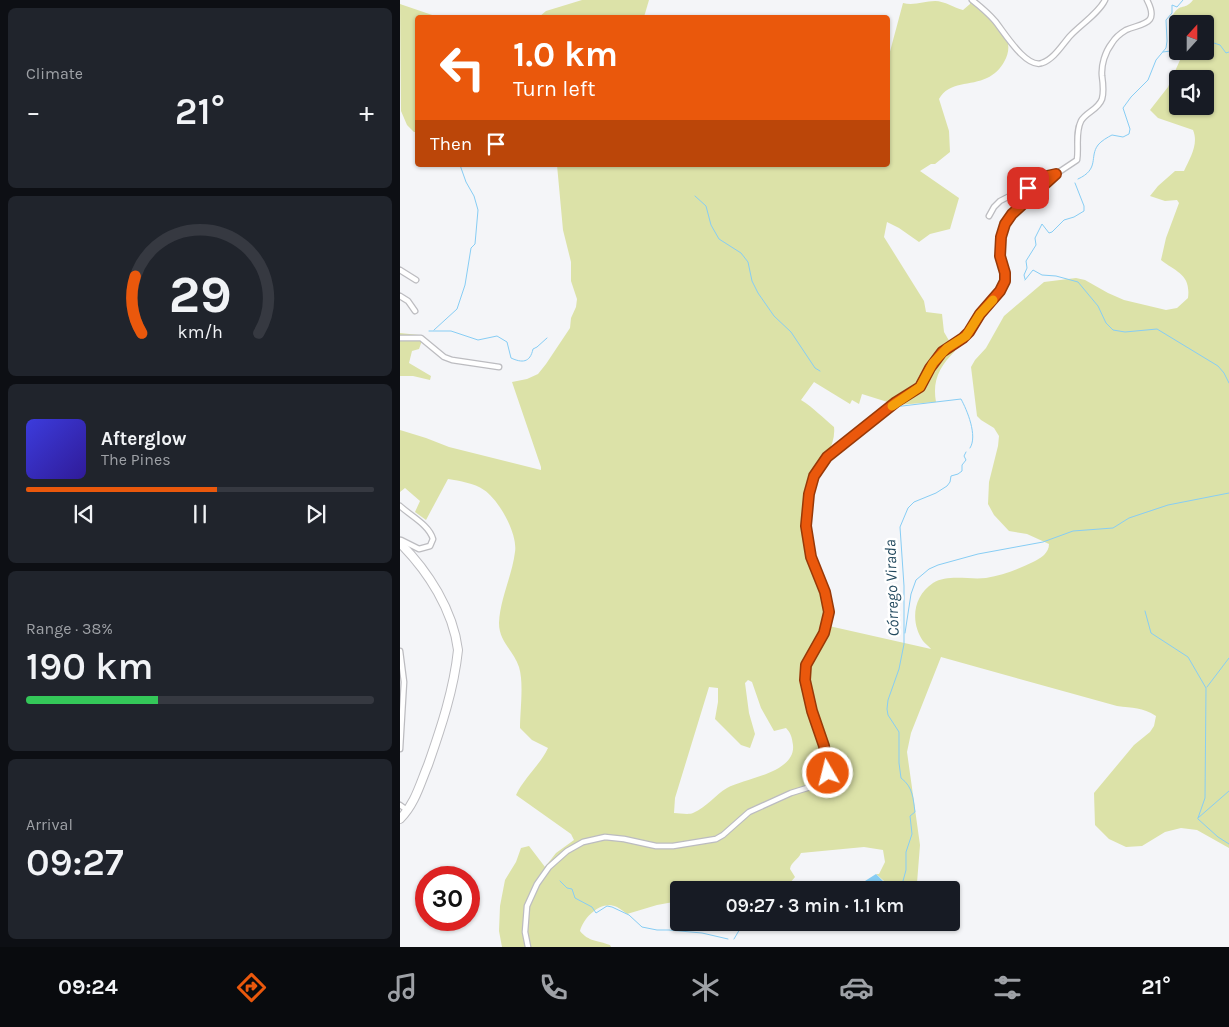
<!DOCTYPE html>
<meta charset="utf-8">
<style>
body{margin:0;font-family:Karla,sans-serif;background:#20242c;color:#f1f3f6;height:100vh;display:flex;flex-direction:column;font-size:19px;white-space:nowrap}
*{box-sizing:border-box;margin:0}
p{font-size:16px;color:#9ea1a6}
.icon{flex:none;width:28px;height:28px;fill:none;stroke:currentColor;stroke-width:2;stroke-linecap:round;stroke-linejoin:round}
.map{position:relative;flex:1;overflow:hidden}
.details{display:flex;flex-direction:column;gap:8px;padding:8px;background:#0d0f14;width:400px}
.details>*{flex:none}
.guide{position:absolute;left:15px;top:15px;width:475px;height:152px;border-radius:5px;box-shadow:0 1px 4px #0004;background:#ea580c;color:#fff;overflow:hidden}
.needle{width:32px;rotate:21deg}
.fabs{position:absolute;left:769px;top:15px;display:grid;gap:10px}
.fabs a{display:grid;place-items:center;width:45px;height:45px;border-radius:5px;background:#171b24;box-shadow:0 1px 4px #0004;font-size:25px}
.speed{position:absolute;left:15px;top:866px;display:flex;gap:10px;font-size:25px;font-weight:700;text-align:center}
.speed>*{display:grid;place-content:center;width:65px;height:65px;border-radius:50%;background:#171b24;box-shadow:0 1px 4px #0004;line-height:1}
.speed .limit{border:8px solid #d22;background:#fff;color:#111}
.pin{position:absolute;display:grid;place-items:center;width:42px;height:42px;color:#fff;margin:-21px;border-radius:10px;box-shadow:0 2px 8px #0006}
.me{position:absolute;width:55px;margin:-28px;rotate:352deg;stroke-linejoin:round;filter:drop-shadow(0 0 4px #0008)}
.turn{display:flex;align-items:center;gap:18px;height:105px;padding:0 15px;font-size:22px}
.turn .icon{width:65px;height:65px;stroke-width:2.5}
.turn b{display:block;font-size:35px;line-height:42px}
.then{display:flex;align-items:center;height:48px;padding:0 15px;background:#0003;gap:10px;font-size:19px}
.big{font-size:38px;font-weight:600;line-height:1.1}
.details .card{flex:1;display:flex;flex-direction:column;justify-content:center;gap:8px;min-width:0;padding:0 18px;border-radius:8px;background:#20242c}
.details .dial{align-items:center;gap:0}
.dial svg{height:130px;overflow:visible;fill:none;stroke:#363941;stroke-width:7;stroke-linecap:round;text-anchor:middle}
.dial text{fill:#f1f3f6;stroke:none}
.song{display:flex;align-items:center;gap:15px}
.cover{width:60px;height:60px;border-radius:8px;background:linear-gradient(135deg,hsl(240 70% 55%),hsl(250 70% 35%))}
.played{height:5px;border-radius:2px;background:linear-gradient(90deg,#ea580c 55%,#363941 55%)}
.keys{display:flex;justify-content:space-around;direction:ltr}
.heat{display:flex;justify-content:space-between;align-items:center;font-size:28px;direction:ltr}
.charge{height:8px;border-radius:4px;background:linear-gradient(90deg,#34c759 38%,#363941 0)}
.trip{position:absolute;left:270px;top:881px;width:290px;height:50px;border-radius:5px;background:#171b24;box-shadow:0 1px 4px #0004;font-weight:600;line-height:50px;text-align:center}
.tab-bar{display:flex;height:80px;justify-content:space-around;align-items:center;background:#090b0e;color:#9ea1a6}
.tab-bar .icon{width:35px;height:35px}
.tab-bar .current{color:#ea580c}
.tab-bar b{font-size:22px;color:#f1f3f6}
main{display:flex;flex:1;min-height:0}
.map>svg:first-child{display:block}
</style>
<main>
<section class="details">
<div class="card"><p>Climate</p>
<div class="heat"><a>−</a><b class="big">21°</b><a>+</a></div>
</div>
<div class="card dial"><svg viewBox="0 0 100 80">
<path d="M14 69A42 42 0 1 1 86 69"/>
<path d="M14 69A42 42 0 0 1 10 34" stroke="#ea580c"/>
<text x="50" y="56" font-size="32" font-weight="700">29</text>
<text x="50" y="72" font-size="11">km/h</text>
</svg></div>
<div class="card">
<div class="song"><i class="cover"></i><div><b>Afterglow</b><p>The Pines</p></div></div>
<div class="played"></div>
<div class="keys"><svg class="icon" aria-label="previous" viewBox="0 0 24 24"><path d="M18 5L8 12l10 7zM5 5v14"/></svg><svg class="icon" aria-label="pause" viewBox="0 0 24 24"><path d="M8 5v14M16 5v14"/></svg><svg class="icon" aria-label="next" viewBox="0 0 24 24"><path d="M6 5l10 7-10 7zM19 5v14"/></svg></div>
</div>
<div class="card"><p>Range · 38%</p><b class="big">190 km</b><div class="charge"></div></div>
<div class="card"><p>Arrival</p><b class="big">09:27</b></div>
</section>
<div class="map">
<svg width="829" height="947" viewBox="0 0 829 947">
<rect width="100%" height="100%" fill="#f4f5f8"/>
<!-- green -->
<g fill="#dce2a8" fill-rule="evenodd">
<path d="M182,0H249L244,17H139L146,11Z"/>
<path d="M570,0C588,16 620,35 604,62C601,68 594,75 587,78C571,86 549,81 539,99L549,131L550,152L535,164H531L520,171L559,198L550,229L530,234L519,242L499,228L487,222L484,237L524,301L526,312L542,314L544,332L555,351C540,366 532,380 536,402L497,405L462,394L459,404L452,400L450,404L414,382L401,400C414,408 423,418 434,427C436,445 424,458 417,473C411,485 407,505 408,518C409,532 412,547 416,560C423,585 439,598 429,626L531,649C529,646 525,644 523,641C510,622 513,596 533,583C548,574 569,580 586,578C603,575 617,570 633,562C641,558 649,553 649,544L627,534L609,531L594,515L588,504L589,482L598,446L599,436L594,428L581,420L577,416L571,367L575,360L586,348L604,316L644,282L676,278L685,280L708,293L724,300L766,310L777,308L788,298C791,274 776,272 761,260L766,238L779,203L777,200L765,201L750,196L758,186L775,171H784C790,158 799,144 793,130L758,118L750,110L768,87L784,51H805V24H778L777,30L770,21C779,0 784,12 793,0H829V848L797,830L781,828L765,832L742,846L726,847L709,839L695,825L694,793L734,745L750,732L754,726L756,716C742,707 733,708 717,706L541,657L511,733L507,752L520,845L517,883L505,881L489,888L484,881L476,874H479L485,862L483,850L464,847L401,853C398,860 391,862 390,869L395,877L384,890H279V901L257,905L227,914C224,912 221,909 217,907C201,900 184,917 180,931C189,942 197,940 210,945L211,947H102L99,931L100,906L105,880L116,862L121,848L129,846L145,867L156,853L174,840L171,834L116,795C124,778 140,765 148,748L132,740L120,728C120,711 124,683 119,667C114,651 99,642 99,623C100,599 112,576 115,552C118,534 99,500 84,490C74,483 60,481 48,479L26,520L15,512L20,501L5,488L0,492V430L26,438L49,447L141,470V467L112,382L127,379L138,374L146,364L170,328L171,318L176,307L177,299L171,281V262L163,230L157,165H488V59L503,3C514,6 524,1 535,1C545,1 554,8 563,10L570,4ZM778,79H805V106H778ZM348,680L352,682L361,708L374,731L386,728C391,733 392,738 393,745C396,773 345,778 327,788C315,795 307,807 293,813C288,815 280,813 274,813L275,798L309,687L318,688V702L315,719L341,745L350,748L355,734L349,713L345,683Z"/>
<path d="M0,4L38,17L18,18L17,132H14L7,125L1,111Z"/>
<path d="M0,333L19,335L23,338L19,349L12,351L9,363L31,376L30,380L13,376H0Z"/>
</g>
<!-- water -->
<path fill="#87cdf4" d="M476,874L487,885L489,890H410L413,887L465,881Z"/>
<g fill="none" stroke-linecap="round" stroke-linejoin="round">
<!-- stream -->
<g stroke="#87cdf4" stroke-width="1">
<path d="M805,40L820,45L826,53L829,52"/>
<path d="M763,52L778,50"/>
<path d="M678,179C700,169 689,157 698,145C701,141 708,137 712,135L723,137L729,134L730,129L723,108L731,97L748,80L756,60L766,48L767,41L766,20L772,13V5L777,7L783,0"/>
<path d="M295,196L306,206L311,225L319,239L341,253L348,262L352,281L358,293L374,316L391,332L415,368L420,371"/>
<path d="M625,279L624,275L627,268L626,261L636,245L635,238L642,224L649,233L652,232L664,220L674,217L684,211V206L675,183"/>
<path d="M625,280L633,270L642,275L656,276L678,282L698,306L706,323L713,330L725,332L757,329L818,366L824,373L829,383"/>
<path d="M34,330L57,309L65,285L71,248L75,244L78,210L74,196L66,182L60,165"/>
<path d="M29,331H51L78,340L97,336L107,342L111,358C122,363 130,363 133,349L137,347L147,338"/>
<path d="M494,407L561,399C567,410 578,436 570,448"/>
<path d="M745,611L751,633L788,657L806,688L805,798L798,818"/>
<path d="M505,633L511,594L516,580L529,569L538,565L578,554L643,542L673,531L713,528L729,518L768,505L829,493"/>
<path d="M807,687L829,658"/>
<path d="M798,818L829,791"/>
<path d="M798,819L818,837L829,844"/>
<path d="M160,881L167,888L172,889L175,898L192,907L196,913L207,906L212,907L229,915L242,927L257,930H269L302,933L328,939"/>
<path d="M494,890L503,881L506,870V852L512,834L510,816L515,812C513,798 513,787 501,778L499,763V732L488,715L487,709L488,700L499,669L504,644V586L500,527L508,508L514,502L536,493L547,486L550,482L551,476L558,474L562,471V465L566,460L564,456L566,452"/>
<path d="M334,939L344,922"/>
</g>
<defs>
<g id="minor">
<path d="M572,0C581,7 588,13 595,21C604,32 626,69 642,63C654,59 662,45 670,36C680,25 699,13 705,0"/>
<path d="M589,216L594,207L600,201L651,175"/>
<path d="M0,270L16,280"/>
<path d="M0,296L8,301L15,311"/>
<path d="M0,338H21L44,357L52,360L99,367"/>
<path d="M0,506C11,516 29,525 33,539L30,546L19,549L1,540"/>
<path d="M0,651L4,682L0,749"/>
<path d="M0,805L7,810"/>
<path d="M128,947L125,932L127,906L137,884L149,867L167,851L183,842L205,837L224,839L256,846H273L316,839L323,835L349,812L391,793L420,784L426,778L428,773L426,756L412,711L405,680L407,665L423,633L429,613L425,592L411,557L406,526L409,494L414,476L427,457L496,402L517,390L530,368L543,352L566,336L580,315L600,291L605,281V273L600,256L601,237L605,224L612,213L650,178L677,160C679,147 675,133 681,121C686,112 698,110 702,99C704,92 703,83 702,76C701,65 705,52 712,43C715,38 721,33 726,30C742,23 760,25 747,0"/>
</g>
<path id="primary" d="M0,543C28,571 53,610 58,650C54,689 41,728 28,765C20,784 15,804 0,819"/>
</defs>
<!-- minor casing -->
<use href="#minor" stroke="#bcbcc0" stroke-width="7"/>
<!-- primary casing -->
<use href="#primary" stroke="#bcbcc0" stroke-width="10"/>
<!-- minor -->
<use href="#minor" stroke="#fff" stroke-width="4.5"/>
<!-- primary -->
<use href="#primary" stroke="#fff" stroke-width="8"/>
</g>
<g fill="none" stroke-linecap="round" stroke-linejoin="round">
<defs>
<path id="route" d="M428,773L424,746L412,711L405,680L406,665L424,633L429,612L425,592L411,557L406,526L409,494L414,476L427,457L496,402L520,387L530,368L542,352L563,338L569,332L580,314L600,291L605,281V273L600,256L601,237L605,224L612,214L656,174L647,176L628,188"/>
</defs>
<!-- route casing -->
<use href="#route" stroke="#983908" stroke-width="12"/>
<!-- route -->
<use href="#route" stroke="#ea580c" stroke-width="9"/>
<!-- slow -->
<path stroke="#f59e0b" stroke-width="9" d="M492,406L520,387L533,363L547,348L566,336L580,314L593,300"/>
</g>
<g text-anchor="middle" stroke-width="5" stroke-linejoin="round" paint-order="stroke">
<!-- water labels -->
<g font-size="16" font-style="italic" fill="#22495e" stroke="#fff">
<text transform="translate(491 588) rotate(-92)" y="6">Córrego Virada</text>
</g>
</g>
</svg>
<div class="fabs">
<a><svg class="needle" viewBox="-14 -14 28 28"><path d="M0-13l5 13h-10z" fill="#e53935"/><path d="M0 13l5-13h-10z" fill="#9ea1a6"/></svg></a>
<a><svg class="icon" aria-label="sound" viewBox="0 0 24 24"><path d="M4 9h4l5-4v14l-5-4H4zM17 9q2 3 0 6"/></svg></a>
</div>
<div class="speed"><div class="limit">30</div></div>
<div class="pin" style="left:628px;top:188px;background:#d93025"><svg class="icon" aria-label="arrive" viewBox="0 0 24 24"><path d="M6 21V4h12l-3 4 3 4H6"/></svg></div>
<svg class="me" style="left:428px;top:773px" viewBox="-20 -20 40 40"><circle r="17" fill="#ea580c" stroke="#fff" stroke-width="3"/><path d="M0-11L8 9 0 5-8 9z" fill="#fff"/></svg>
<div class="trip">09:27 · 3 min · 1.1 km</div>
<div class="guide">
<div class="turn"><svg class="icon" aria-label="left" viewBox="0 0 24 24"><path d="M17 20v-9H6M10 6l-5 5 5 5"/></svg><div><b>1.0 km</b>Turn left</div></div>
<div class="then">Then<svg class="icon" aria-label="arrive" viewBox="0 0 24 24"><path d="M6 21V4h12l-3 4 3 4H6"/></svg></div>
</div>
</div>
</main>
<nav class="tab-bar">
<b>09:24</b>
<svg class="icon current" aria-label="directions" viewBox="0 0 24 24"><path d="M12 3l9 9-9 9-9-9zM9 14v-3h6M13 9l2 2-2 2"/></svg>
<svg class="icon" aria-label="music" viewBox="0 0 24 24"><path d="M9 18V5l10-2v13"/><circle cx="6" cy="18" r="3"/><circle cx="16" cy="16" r="3"/></svg>
<svg class="icon" aria-label="phone" viewBox="0 0 24 24"><path d="M5 4h4l2 5-3 2q2 4 5 5l2-3 5 2v4C11 20 4 13 5 4z"/></svg>
<svg class="icon" aria-label="climate" viewBox="0 0 24 24"><path d="M12 3v18M4 7l16 10M4 17L20 7"/></svg>
<svg class="icon" aria-label="car" viewBox="0 0 24 24"><path d="M5 17H2v-5l4-1 3-4h7l3 4 3 1v5h-3M9 17h6M6 11h13"/><circle cx="7" cy="17" r="2"/><circle cx="17" cy="17" r="2"/></svg>
<svg class="icon" aria-label="filters" viewBox="0 0 24 24"><path d="M4 7h16M4 17h16"/><circle cx="9" cy="7" r="2"/><circle cx="15" cy="17" r="2"/></svg>
<b>21°</b>
</nav>
